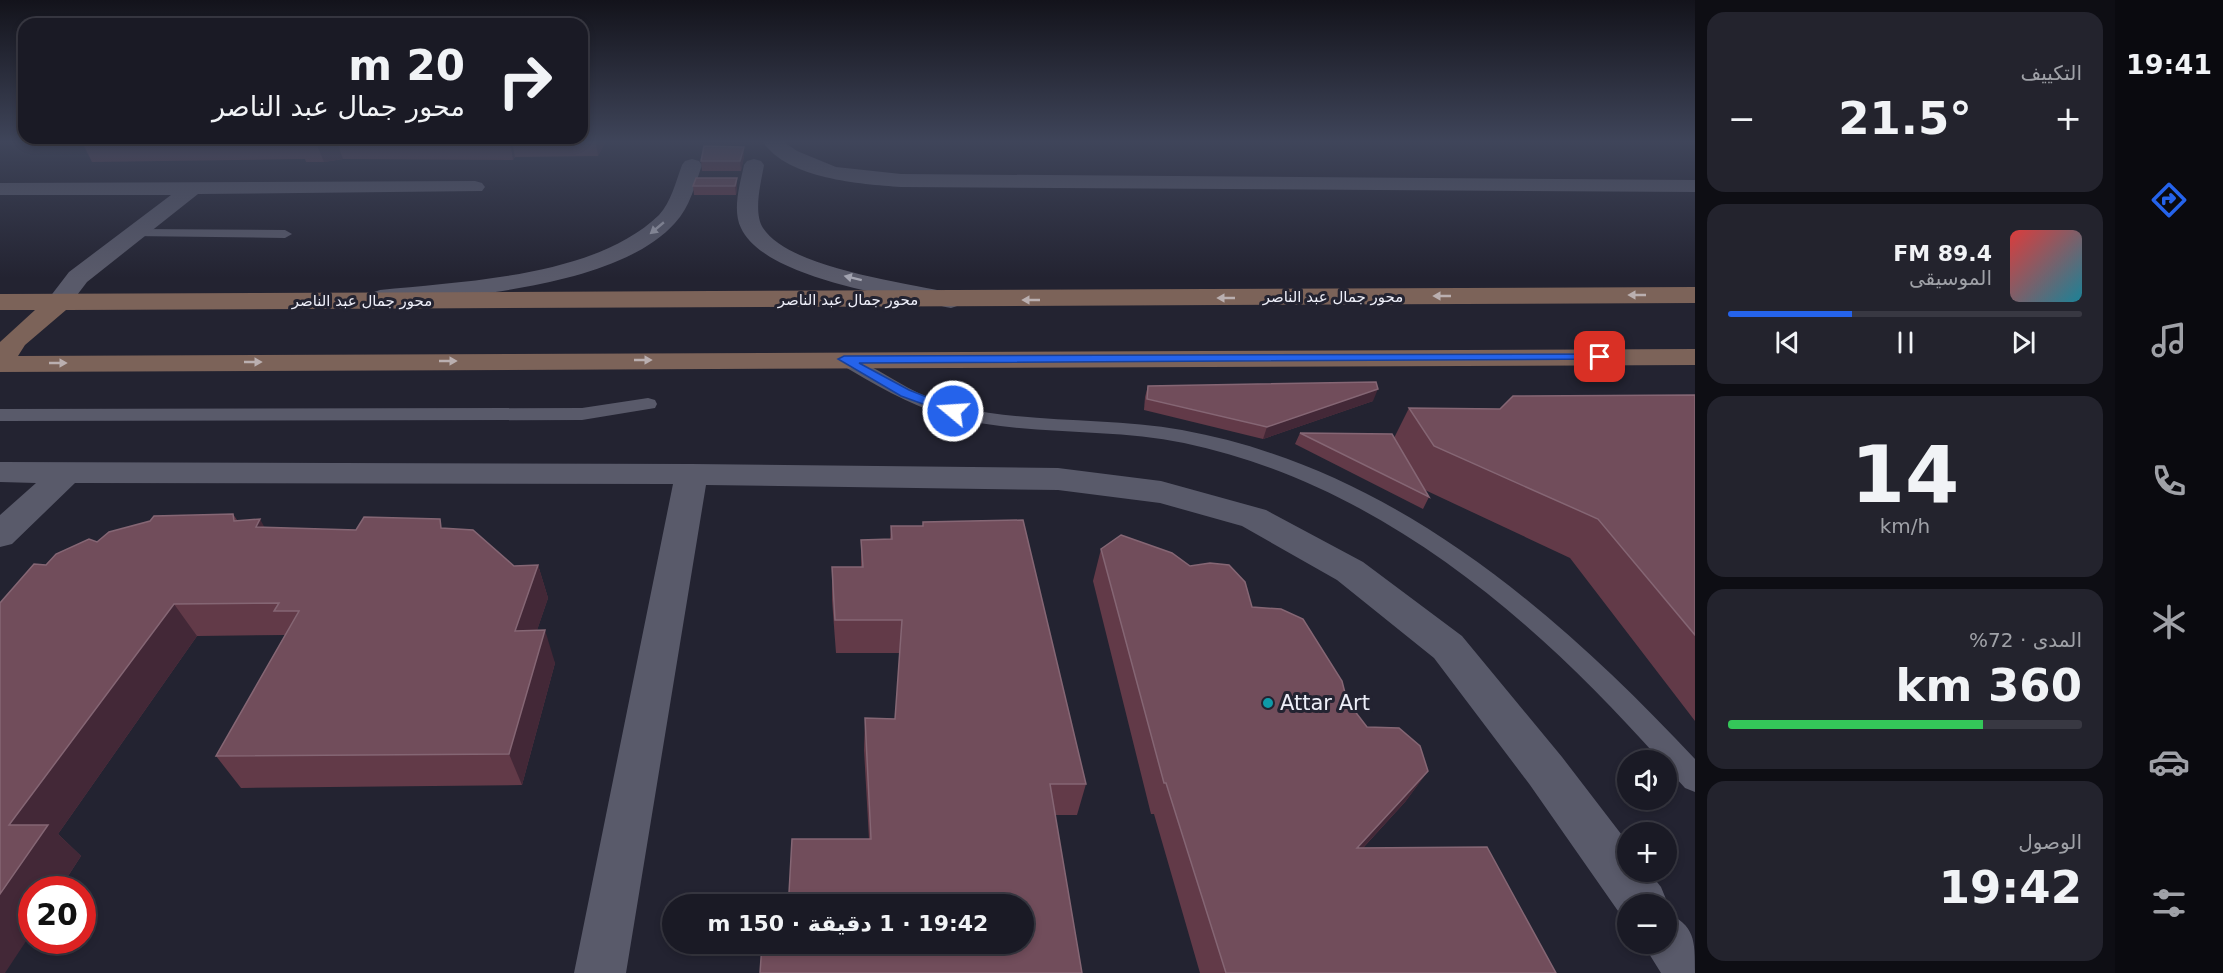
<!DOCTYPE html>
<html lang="ar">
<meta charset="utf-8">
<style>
body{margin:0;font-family:"DejaVu Sans",Cairo,sans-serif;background:#23232d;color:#f1f3f6;direction:rtl;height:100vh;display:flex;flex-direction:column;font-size:22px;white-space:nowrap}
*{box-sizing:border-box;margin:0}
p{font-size:20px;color:#9fa1a7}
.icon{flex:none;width:33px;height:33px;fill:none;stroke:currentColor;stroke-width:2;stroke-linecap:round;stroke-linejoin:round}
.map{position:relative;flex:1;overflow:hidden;direction:ltr}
.panel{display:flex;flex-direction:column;gap:12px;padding:12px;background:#0e0e14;width:420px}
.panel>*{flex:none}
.guide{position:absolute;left:18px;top:18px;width:570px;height:126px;border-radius:18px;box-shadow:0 3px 9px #0003,0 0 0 2px #383842;direction:rtl;background:#1a1a25;color:#f1f3f6;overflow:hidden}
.controls{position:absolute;left:1617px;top:750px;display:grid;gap:12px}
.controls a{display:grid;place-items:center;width:60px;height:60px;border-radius:50%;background:#1a1a25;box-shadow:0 3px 9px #0003,0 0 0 2px #383842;font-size:30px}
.speed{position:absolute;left:18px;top:876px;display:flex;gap:12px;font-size:30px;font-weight:700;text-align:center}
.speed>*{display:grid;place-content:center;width:78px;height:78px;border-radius:50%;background:#1a1a25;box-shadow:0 3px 9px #0003,0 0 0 2px #383842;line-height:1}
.speed .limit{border:9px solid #d22;background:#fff;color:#111}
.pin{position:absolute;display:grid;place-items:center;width:51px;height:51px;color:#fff;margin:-26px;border-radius:12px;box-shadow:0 3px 9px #0006}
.me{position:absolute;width:66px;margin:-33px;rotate:288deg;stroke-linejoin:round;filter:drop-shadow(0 0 4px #0008)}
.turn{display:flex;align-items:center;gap:21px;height:126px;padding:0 24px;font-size:27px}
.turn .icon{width:78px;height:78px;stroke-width:2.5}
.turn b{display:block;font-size:42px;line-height:51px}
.big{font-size:45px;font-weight:600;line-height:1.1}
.panel .widget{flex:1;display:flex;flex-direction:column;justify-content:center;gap:9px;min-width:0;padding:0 21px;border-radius:18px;background:#23232d}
.panel .dial{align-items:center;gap:0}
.dial b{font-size:78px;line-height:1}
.song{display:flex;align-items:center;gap:18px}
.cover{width:72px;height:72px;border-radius:9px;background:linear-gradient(135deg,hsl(0 70% 55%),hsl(190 70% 35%))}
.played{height:6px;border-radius:3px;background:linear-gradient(90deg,#2563eb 35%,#383842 35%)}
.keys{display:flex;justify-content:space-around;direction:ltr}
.heat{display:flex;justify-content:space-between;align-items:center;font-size:33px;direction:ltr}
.charge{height:9px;border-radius:4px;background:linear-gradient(90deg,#34c759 72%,#383842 0)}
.trip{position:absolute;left:662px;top:894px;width:372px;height:60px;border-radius:30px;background:#1a1a25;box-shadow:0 3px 9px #0003,0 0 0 2px #383842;font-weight:600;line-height:60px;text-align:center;direction:rtl}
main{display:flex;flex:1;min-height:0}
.tabs{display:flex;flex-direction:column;width:108px;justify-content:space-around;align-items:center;background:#0a0a0f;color:#9fa1a7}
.tabs .icon{width:42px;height:42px}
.tabs .on{color:#2563eb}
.tabs b{font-size:27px;color:#f1f3f6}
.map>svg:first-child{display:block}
</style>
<main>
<nav class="tabs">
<b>19:41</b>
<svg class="icon on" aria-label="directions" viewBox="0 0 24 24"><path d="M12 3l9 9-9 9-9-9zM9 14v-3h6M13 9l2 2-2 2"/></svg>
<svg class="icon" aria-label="music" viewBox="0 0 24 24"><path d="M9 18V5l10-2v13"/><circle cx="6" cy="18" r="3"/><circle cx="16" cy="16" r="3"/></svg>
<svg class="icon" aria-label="phone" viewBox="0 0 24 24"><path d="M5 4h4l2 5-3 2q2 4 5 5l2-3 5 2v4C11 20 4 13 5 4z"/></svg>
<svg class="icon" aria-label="climate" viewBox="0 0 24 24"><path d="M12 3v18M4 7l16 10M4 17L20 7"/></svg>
<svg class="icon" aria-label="car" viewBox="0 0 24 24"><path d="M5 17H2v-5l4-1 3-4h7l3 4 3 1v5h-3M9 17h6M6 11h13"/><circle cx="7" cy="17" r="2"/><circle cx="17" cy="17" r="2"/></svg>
<svg class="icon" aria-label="filters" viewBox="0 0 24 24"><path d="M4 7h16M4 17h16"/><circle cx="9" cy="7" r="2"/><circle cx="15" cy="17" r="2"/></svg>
</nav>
<section class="panel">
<div class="widget"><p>التكييف</p>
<div class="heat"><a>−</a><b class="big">21.5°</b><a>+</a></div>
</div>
<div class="widget">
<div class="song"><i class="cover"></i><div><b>89.4 FM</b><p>الموسيقى</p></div></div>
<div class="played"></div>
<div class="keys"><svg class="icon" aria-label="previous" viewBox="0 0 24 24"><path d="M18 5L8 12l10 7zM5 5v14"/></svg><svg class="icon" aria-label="pause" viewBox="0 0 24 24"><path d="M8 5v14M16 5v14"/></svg><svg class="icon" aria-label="next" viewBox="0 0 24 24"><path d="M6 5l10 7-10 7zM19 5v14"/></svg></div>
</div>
<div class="widget dial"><b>14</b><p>km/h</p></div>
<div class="widget"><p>المدى · 72%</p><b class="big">360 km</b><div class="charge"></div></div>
<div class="widget"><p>الوصول</p><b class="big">19:42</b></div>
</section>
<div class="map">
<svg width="1695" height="973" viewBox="0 0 1695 973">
<rect width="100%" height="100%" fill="#232331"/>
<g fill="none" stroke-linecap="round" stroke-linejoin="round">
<!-- lane -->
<g fill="#595a6a" fill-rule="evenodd">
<path d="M137,229L285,230L292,234L285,238L132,236L130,233L132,230Z"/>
<path d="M844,354C856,357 868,365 879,371C904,386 930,401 959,407C1032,424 1108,417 1182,430C1391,468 1554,609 1695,759V792L1685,788L1666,767V760H1660C1532,616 1378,484 1184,443C1106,427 1025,437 948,416C908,405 873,383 838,363L835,359Z"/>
<path d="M648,398L655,400L657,404L655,408L582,420L0,421V409L582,408Z"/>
</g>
<!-- street -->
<g fill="#595a6a" fill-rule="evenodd">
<path d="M763,142H784L797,151L836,167L901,174L1695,180V192L901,187C860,184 788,179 763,142Z"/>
<path d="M692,159L699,161L702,165C695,185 690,207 675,223C618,287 462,296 380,306L371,303L367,298L371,293L380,290C465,281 595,277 659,215C671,202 676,181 682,165L685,161Z"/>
<path d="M754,159L761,161L764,165C761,183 753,212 763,228C790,270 913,283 960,295L964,300L960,305L951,308C900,297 764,279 741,228C732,210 740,184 744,165L747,161Z"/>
<path d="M475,181L482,183L485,187L482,191L198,194L87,282L68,307L59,310L50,307L46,302L69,272L171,195H0V183Z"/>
<path d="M0,462L691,464L1058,468L1161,481L1266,510L1363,562L1462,636L1562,757L1628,843V872H1649L1661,887L1668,904L1666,907V904H1628V922L1625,921L1530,785L1434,658L1337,580L1242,526L1160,503L1058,490L706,485L626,973H574L673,484L75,483L12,544L0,547V515L36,483L0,482Z"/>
<path d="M1666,912C1695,926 1695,939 1695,973H1661L1643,944H1666Z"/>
</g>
<!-- secondary -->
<path fill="#7c6359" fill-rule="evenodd" d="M1695,287V303L66,310L25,345L18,356L1695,349V365L0,372V342L35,310H0V294Z"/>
</g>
<!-- wall -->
<g fill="#623a48">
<path d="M86,142H605L598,156L515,157L513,160L343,159L324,162H306L305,159L92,162L83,144Z"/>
<path d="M744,156L741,171H702L701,161Z"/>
<path d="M737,178V187L736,195H694L693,186Z"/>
<path d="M1148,386L1373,401L1263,439L1144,410L1145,397Z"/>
<path d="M1695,395V721L1570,558L1425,490L1429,497L1423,509L1295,444L1300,433L1394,438L1409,408L1500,409Z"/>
<path d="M233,514L237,520L264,528L356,530L444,529L514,566L538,565L548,598L537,630L555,663L522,785L241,788L216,756L285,635L197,636L58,834L81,856L59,890L46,565L97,542Z"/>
<path d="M923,522L1086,784L1077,815H1056L789,893L869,839L864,750L865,718L895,719L900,653H836L832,600V567H861V540L890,539L891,526H923Z"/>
<path d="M1101,549L1190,566L1252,607L1347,701L1367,727L1428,771L1405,802L1363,848L1556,973H1200L1154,814H1151L1093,581Z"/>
</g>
<!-- shaded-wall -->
<g fill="#432837">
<path d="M331,142H337L343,159L324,162L317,145Z"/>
<path d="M510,142H512L515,157L513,160Z"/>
<path d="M596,142H605L598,156Z"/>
<path d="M744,147V156L741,171L740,161Z"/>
<path d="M737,178V187L736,195L735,186Z"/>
<path d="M1378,389L1373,401L1263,439L1267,427Z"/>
<path d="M260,519L278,552L256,527Z"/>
<path d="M538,565L548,598L526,663L515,631Z"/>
<path d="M174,604L197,636L58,834L81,856L59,890H32V932L5,973H0V894L9,825Z"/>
<path d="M545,630L555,663L522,785L509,754Z"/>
<path d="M1428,771L1405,802L1335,878L1357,848Z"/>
</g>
<!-- building -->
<g fill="#714d5b" stroke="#856674" stroke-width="1.5">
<path d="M86,142H250L83,144Z"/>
<path d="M299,142H331L317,145H299Z"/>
<path d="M442,142H510L509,143Z"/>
<path d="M704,146L744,147L740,161H701Z"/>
<path d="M696,178H737L735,186H693Z"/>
<path d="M1376,382L1378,389L1267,427L1147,399L1148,386Z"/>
<path d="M1695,395V635L1598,519L1434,446L1409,408L1500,409L1513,396Z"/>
<path d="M1300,433L1392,434L1429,497Z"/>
<path d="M233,514L234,521L260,519L256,527L356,530L364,517L440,519L441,528L473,530L514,566L538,565L515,631L545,630L509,754L216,756L299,611H274L279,603L174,604L9,825H48L0,894V603L34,564L46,565L56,554L89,539L97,542L109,532L150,521L154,516Z"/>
<path d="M1023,520L1086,784H1050L1082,973H760L762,944H1023V904H765L766,893H789L792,839H871L865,718L895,719L902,620H835L832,567H863L861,540L892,539L891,526H923V522Z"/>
<path d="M1121,535L1172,553L1190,566L1210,563L1229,565L1245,582L1252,607L1281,609L1303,619L1342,681L1347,701L1367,727L1399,728L1420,746L1428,771L1357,848L1487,847L1556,973H1226L1166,783H1164L1101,549Z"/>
</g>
<!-- one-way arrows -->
<defs><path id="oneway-solid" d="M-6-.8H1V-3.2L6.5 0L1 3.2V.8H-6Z" transform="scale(1.5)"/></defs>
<g fill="#a3a4b1">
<use href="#oneway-solid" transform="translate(657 228) rotate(140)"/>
<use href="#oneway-solid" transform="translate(853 278) rotate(-166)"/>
</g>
<g fill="#baafb0">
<use href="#oneway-solid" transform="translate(1637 295) rotate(180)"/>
<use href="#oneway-solid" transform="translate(1442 296) rotate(180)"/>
<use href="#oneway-solid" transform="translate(1226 298) rotate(180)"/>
<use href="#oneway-solid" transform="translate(1031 300) rotate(180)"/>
<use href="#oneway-solid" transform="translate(643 360)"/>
<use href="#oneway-solid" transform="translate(448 361)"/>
<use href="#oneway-solid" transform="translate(253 362)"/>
<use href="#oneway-solid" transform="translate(58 363)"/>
</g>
<!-- sky -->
<linearGradient id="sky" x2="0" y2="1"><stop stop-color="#13131b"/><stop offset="0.51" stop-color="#3f455a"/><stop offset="1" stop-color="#3f455a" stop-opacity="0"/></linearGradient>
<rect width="1695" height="278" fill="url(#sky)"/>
<!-- route -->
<path fill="#2563eb" stroke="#184099" stroke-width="1.5" d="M1600,354L1604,355V359L859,363L909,390L957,409V414L953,415L901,396L838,359L844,356Z"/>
<!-- markers -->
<circle fill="#0f9aa8" stroke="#232331" stroke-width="2" cx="1268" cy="703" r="6"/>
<g text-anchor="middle" stroke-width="6" stroke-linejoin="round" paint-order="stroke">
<!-- far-street labels -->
<g font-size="15" fill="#edeef8" stroke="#232331">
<text x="1333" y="302">محور جمال عبد الناصر</text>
<text x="848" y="305">محور جمال عبد الناصر</text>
<text x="362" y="306">محور جمال عبد الناصر</text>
</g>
<!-- near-poi labels -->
<g font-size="21" fill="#edeef8" stroke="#232331" text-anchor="start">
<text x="1280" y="710">Attar Art</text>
</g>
</g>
</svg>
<div class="controls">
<a><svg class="icon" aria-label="sound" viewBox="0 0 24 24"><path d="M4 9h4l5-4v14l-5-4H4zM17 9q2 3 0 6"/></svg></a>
<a>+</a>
<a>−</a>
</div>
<div class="speed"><div class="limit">20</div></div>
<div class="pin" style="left:1600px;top:357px;background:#d93025"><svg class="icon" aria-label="arrive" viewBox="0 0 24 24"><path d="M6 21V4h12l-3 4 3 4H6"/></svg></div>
<svg class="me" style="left:953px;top:411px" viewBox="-20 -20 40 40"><circle r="17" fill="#2563eb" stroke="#fff" stroke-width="3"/><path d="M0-11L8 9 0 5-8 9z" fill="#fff"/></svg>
<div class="trip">19:42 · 1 دقيقة · 150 m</div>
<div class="guide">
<div class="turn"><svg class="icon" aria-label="right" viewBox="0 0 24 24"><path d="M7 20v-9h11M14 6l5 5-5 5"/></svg><div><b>20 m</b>محور جمال عبد الناصر</div></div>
</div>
</div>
</main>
